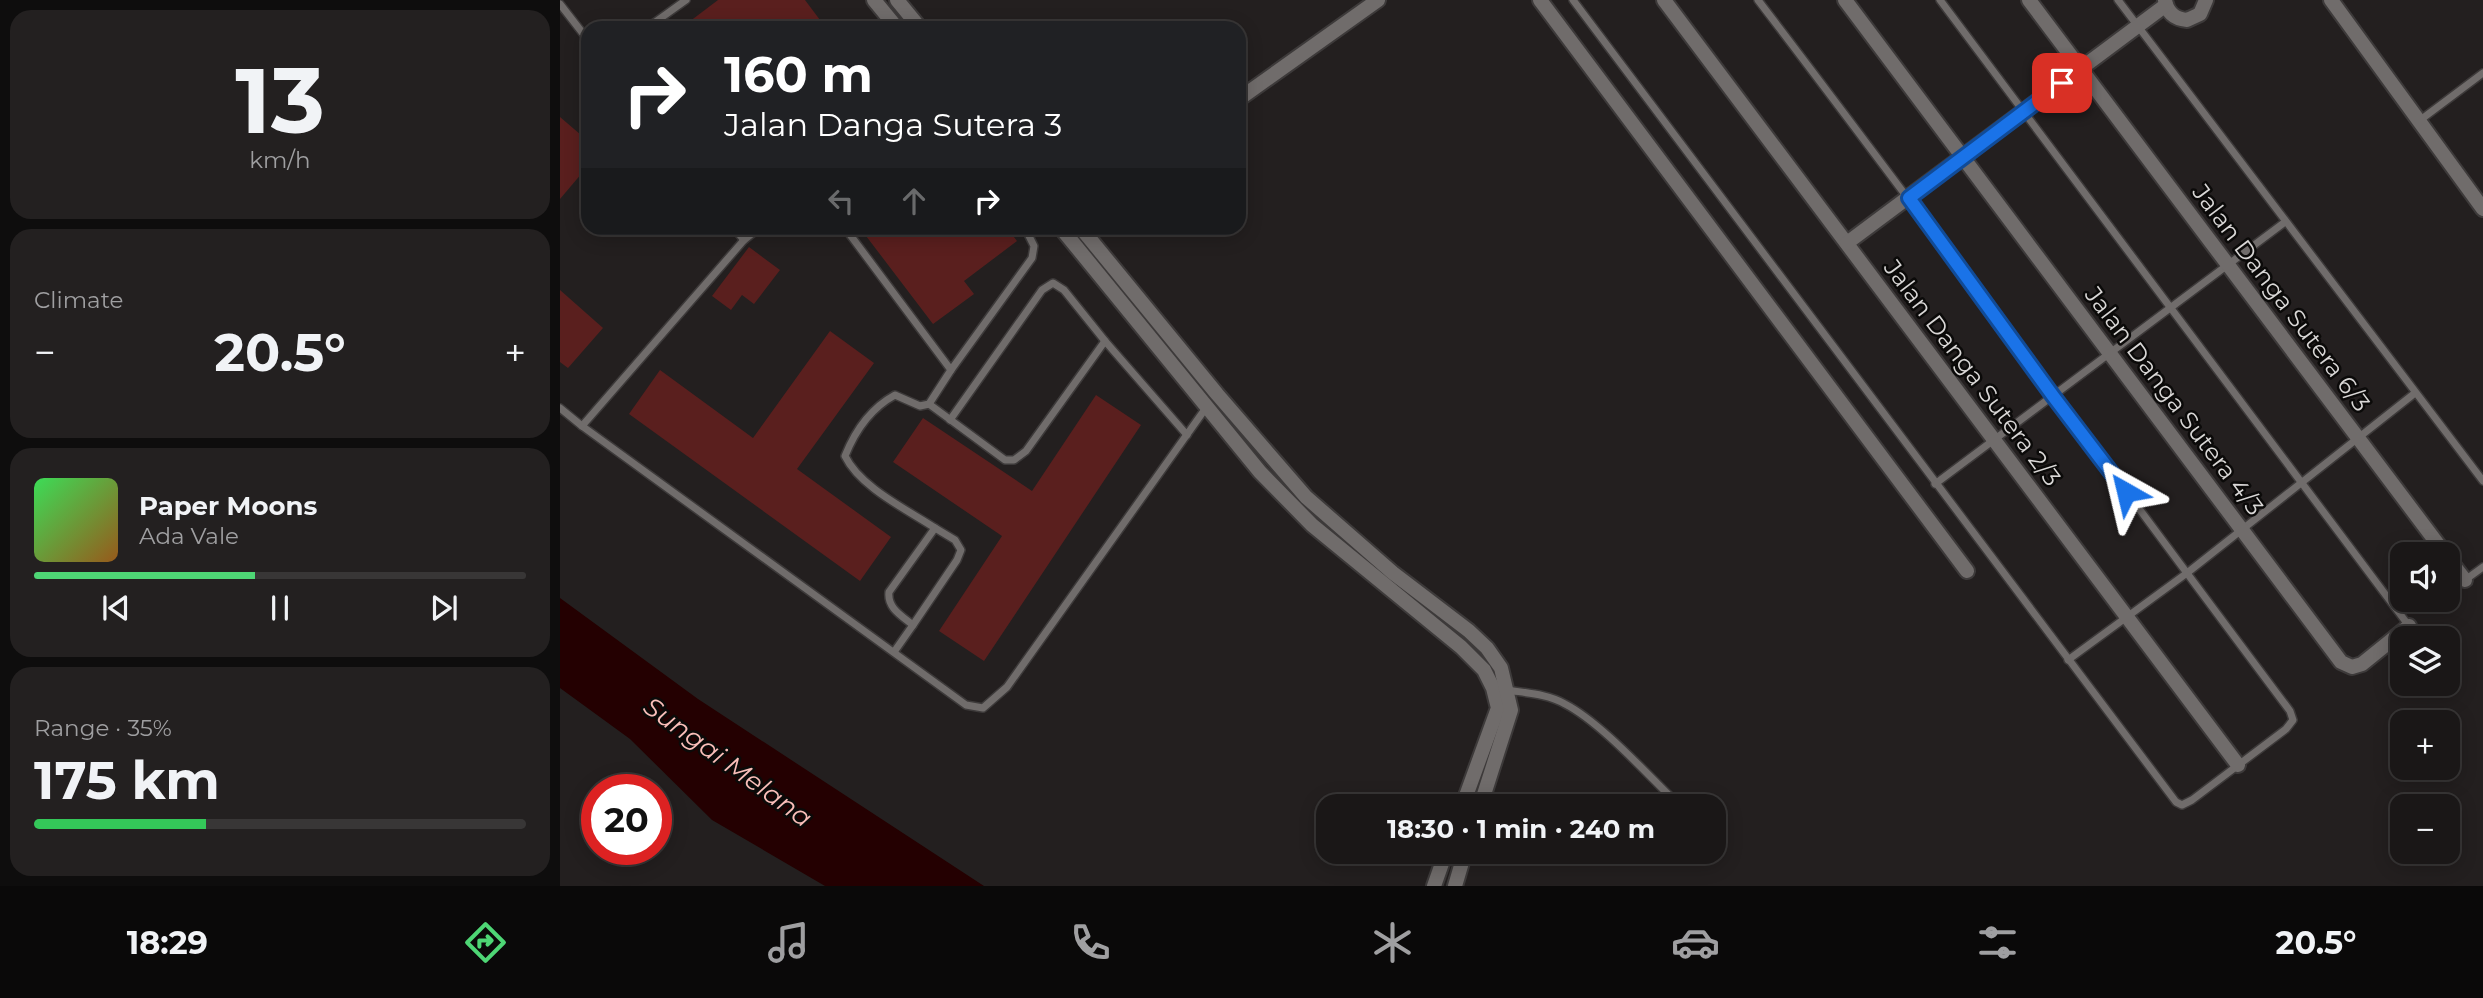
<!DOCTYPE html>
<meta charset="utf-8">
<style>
body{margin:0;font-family:Montserrat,sans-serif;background:#232020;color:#f1f3f6;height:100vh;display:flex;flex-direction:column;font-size:26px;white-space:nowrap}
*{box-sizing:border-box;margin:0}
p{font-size:23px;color:#9f9fa1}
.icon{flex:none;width:38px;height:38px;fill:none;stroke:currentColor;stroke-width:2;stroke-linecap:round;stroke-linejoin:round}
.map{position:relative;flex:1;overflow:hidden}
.sheet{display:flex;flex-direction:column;gap:10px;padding:10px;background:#0e0d0d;width:560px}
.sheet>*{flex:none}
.top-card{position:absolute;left:21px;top:21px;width:665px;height:214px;border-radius:21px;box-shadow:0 4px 18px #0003,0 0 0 2px #383636;background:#202124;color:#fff;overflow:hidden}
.tools{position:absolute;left:1830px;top:542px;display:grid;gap:14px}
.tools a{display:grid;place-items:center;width:70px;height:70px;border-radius:14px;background:#1a1717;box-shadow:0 4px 18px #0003,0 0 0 2px #383636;font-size:35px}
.speed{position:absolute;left:21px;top:774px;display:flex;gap:14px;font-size:35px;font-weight:700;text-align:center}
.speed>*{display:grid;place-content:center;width:91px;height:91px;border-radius:50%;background:#1a1717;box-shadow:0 4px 18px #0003,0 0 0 2px #383636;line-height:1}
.speed .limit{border:10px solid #d22;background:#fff;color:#111}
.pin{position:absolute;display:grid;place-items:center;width:60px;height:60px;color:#fff;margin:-30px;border-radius:14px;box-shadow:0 4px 10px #0006}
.me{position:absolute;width:77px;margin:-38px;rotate:323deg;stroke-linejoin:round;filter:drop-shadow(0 0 5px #0008)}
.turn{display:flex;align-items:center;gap:24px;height:147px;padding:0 28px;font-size:32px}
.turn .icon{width:91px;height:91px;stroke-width:2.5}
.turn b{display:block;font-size:49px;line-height:60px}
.lanes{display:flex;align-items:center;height:66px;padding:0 28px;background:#0003;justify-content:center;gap:35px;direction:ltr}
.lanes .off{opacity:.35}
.big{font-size:52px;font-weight:700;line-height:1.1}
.sheet .tile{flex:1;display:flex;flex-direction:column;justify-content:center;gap:10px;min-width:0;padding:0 24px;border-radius:21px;background:#232020}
.sheet .dial{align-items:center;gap:0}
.dial b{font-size:91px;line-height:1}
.song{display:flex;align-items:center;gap:21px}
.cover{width:84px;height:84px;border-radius:10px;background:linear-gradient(135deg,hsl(130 70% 55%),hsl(30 70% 35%))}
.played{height:7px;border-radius:4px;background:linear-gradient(90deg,#4ed675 45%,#383636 45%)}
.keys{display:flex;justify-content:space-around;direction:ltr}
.heat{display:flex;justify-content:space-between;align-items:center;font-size:38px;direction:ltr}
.charge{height:10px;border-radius:5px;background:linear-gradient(90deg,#34c759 35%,#383636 0)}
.trip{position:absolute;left:756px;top:794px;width:410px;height:70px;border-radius:21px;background:#1a1717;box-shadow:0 4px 18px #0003,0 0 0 2px #383636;font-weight:700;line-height:70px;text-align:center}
.tab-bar{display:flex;height:112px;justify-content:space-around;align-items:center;background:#0a0909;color:#9f9fa1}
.tab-bar .icon{width:49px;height:49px}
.tab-bar .active{color:#4ed675}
.tab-bar b{font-size:32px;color:#f1f3f6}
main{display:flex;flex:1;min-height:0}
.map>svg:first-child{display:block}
</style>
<main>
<section class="sheet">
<div class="tile dial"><b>13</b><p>km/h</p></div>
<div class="tile"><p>Climate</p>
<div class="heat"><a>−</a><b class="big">20.5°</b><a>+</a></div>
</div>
<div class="tile">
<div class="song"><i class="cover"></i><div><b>Paper Moons</b><p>Ada Vale</p></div></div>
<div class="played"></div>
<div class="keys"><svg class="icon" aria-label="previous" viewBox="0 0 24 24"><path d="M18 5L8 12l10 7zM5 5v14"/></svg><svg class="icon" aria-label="pause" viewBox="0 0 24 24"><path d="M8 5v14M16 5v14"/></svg><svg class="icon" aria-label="next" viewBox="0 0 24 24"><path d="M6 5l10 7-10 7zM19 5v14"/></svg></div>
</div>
<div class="tile"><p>Range · 35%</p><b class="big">175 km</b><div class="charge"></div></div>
</section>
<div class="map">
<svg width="1923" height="886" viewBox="0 0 1923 886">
<rect width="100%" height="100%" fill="#231f1f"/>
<!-- water -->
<path fill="#240001" d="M0,598L138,699L424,886H265L152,820L70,739L0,688Z"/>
<!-- building -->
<g fill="#5a1f1e">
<path d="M158,0H245L266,28H121Z"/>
<path d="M0,117L28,141V166L0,199Z"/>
<path d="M300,228H447L457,241L404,281L414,294L373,324Z"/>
<path d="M189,247L220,270L194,304L182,295L171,310L152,296Z"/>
<path d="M0,290L43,328L8,368L0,362Z"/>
<path d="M270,331L314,363L237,469L331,537L300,581L69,414L100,370L193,438Z"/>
<path d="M536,395L581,425L424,661L379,631L442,536L333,462L363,418L472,491Z"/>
</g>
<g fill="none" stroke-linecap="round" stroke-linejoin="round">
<defs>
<g id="lane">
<path d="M1013,0L1616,802L1622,805L1632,800L1726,729L1733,720L1730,711C1552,474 1378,235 1198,0"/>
<path d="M1380,0L1849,626"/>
<path d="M1558,0L1923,481"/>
<path d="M0,4L28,40"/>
<path d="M87,28L126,0"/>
<path d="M1859,121L1923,73"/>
<path d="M174,228L184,240"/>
<path d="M199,228L184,240L22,426L406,705L423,708L447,687L648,405"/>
<path d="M285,228L391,370L369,404L360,406L335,395C311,408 295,431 285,456C300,487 346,509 375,528L329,592C327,608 342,616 353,625L334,652"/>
<path d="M391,370L472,258L474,246L465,228"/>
<path d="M369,404L445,460H454L466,451L545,341L627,435"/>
<path d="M0,408L22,426"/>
<path d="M390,420L482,290L493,283L504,290L545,341"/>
<path d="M1375,484L1725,222"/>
<path d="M1905,580L1923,567"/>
<path d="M353,625L397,560L401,550L395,540L375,528"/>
<path d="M1508,660L1627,573L1855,393"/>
<path d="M947,690C966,693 988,694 1005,704C1040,722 1086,773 1115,801"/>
</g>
<g id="street">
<path d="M314,0L337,28"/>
<path d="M337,0L360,28"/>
<path d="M980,0L1407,571"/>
<path d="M1104,0L1678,765"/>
<path d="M1285,0L1781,662L1792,667L1802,664L1849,626"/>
<path d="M1469,0L1886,555"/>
<path d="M1605,0C1607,13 1615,19 1627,20L1640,14L1646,0"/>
<path d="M1771,0L1923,209"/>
<path d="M679,99L818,0"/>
<path d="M501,228L700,472L752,525L901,647L924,670L933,688L938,708L902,807"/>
<path d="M521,228L657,394L746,497L833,573L909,631L927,648L941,668L951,710L920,807"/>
<path d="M1287,243L1606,5"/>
<path d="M1888,558L1905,580"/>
<path d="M874,886L886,852"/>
<path d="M895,886L905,852"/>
</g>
</defs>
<!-- lane casing -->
<use href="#lane" stroke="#3d3a3a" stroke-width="10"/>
<!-- street casing -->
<use href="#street" stroke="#3d3a3a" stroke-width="18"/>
<!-- lane -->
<use href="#lane" stroke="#706c6b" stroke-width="7"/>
<!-- street -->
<use href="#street" stroke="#706c6b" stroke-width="14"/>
</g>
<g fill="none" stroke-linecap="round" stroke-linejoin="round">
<defs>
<path id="route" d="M1502,83L1349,198L1493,396L1566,492"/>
</defs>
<!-- route casing -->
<use href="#route" stroke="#114b97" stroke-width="18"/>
<!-- route -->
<use href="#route" stroke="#1a73e8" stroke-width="12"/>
</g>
<g text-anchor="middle" stroke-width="5" stroke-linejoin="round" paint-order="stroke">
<!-- street labels -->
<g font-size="24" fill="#d9d7d6" stroke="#0b0a09">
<text transform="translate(1721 298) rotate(53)" y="8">Jalan Danga Sutera 6/3</text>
<text transform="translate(1412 373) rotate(53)" y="8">Jalan Danga Sutera 2/3</text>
<text transform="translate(1614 401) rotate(53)" y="8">Jalan Danga Sutera 4/3</text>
</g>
<!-- water labels -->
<g font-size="26" font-style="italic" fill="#fabeb9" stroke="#0b0a09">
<text transform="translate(168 762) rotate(36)" y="9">Sungai Melana</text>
</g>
</g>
</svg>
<div class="tools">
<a><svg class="icon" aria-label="sound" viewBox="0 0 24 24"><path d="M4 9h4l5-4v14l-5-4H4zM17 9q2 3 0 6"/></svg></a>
<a><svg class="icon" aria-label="layers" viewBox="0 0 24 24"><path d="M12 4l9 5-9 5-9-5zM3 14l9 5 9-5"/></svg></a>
<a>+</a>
<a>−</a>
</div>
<div class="speed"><div class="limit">20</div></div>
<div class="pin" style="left:1502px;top:83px;background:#d93025"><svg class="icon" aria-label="arrive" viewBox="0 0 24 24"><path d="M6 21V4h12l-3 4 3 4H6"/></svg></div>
<svg class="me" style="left:1566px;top:492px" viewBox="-20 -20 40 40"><path d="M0-17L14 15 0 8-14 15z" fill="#1a73e8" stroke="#fff" stroke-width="4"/></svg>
<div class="trip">18:30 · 1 min · 240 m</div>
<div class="top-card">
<div class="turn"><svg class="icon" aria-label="right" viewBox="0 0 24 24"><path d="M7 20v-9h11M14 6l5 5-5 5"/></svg><div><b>160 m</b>Jalan Danga Sutera 3</div></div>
<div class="lanes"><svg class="icon off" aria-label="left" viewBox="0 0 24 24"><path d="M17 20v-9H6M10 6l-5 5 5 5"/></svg><svg class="icon off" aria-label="ahead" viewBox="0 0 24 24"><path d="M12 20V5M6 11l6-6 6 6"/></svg><svg class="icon" aria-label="right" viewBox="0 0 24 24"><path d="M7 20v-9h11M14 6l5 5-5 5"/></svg></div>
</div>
</div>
</main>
<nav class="tab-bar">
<b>18:29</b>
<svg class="icon active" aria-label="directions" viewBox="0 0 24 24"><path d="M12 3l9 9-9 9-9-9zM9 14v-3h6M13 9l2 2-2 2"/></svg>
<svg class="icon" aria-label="music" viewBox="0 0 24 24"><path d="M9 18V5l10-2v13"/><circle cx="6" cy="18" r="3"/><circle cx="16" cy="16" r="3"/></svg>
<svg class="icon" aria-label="phone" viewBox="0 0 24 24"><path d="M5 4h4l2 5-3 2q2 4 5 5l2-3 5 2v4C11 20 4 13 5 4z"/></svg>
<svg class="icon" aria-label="climate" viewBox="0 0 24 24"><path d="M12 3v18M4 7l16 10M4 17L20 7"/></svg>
<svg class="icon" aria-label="car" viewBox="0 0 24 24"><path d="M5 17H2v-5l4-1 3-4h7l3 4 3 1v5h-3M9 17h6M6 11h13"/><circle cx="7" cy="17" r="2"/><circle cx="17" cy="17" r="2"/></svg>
<svg class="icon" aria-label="filters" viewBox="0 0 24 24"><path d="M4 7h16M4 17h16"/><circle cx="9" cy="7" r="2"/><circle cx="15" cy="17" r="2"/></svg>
<b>20.5°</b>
</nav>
